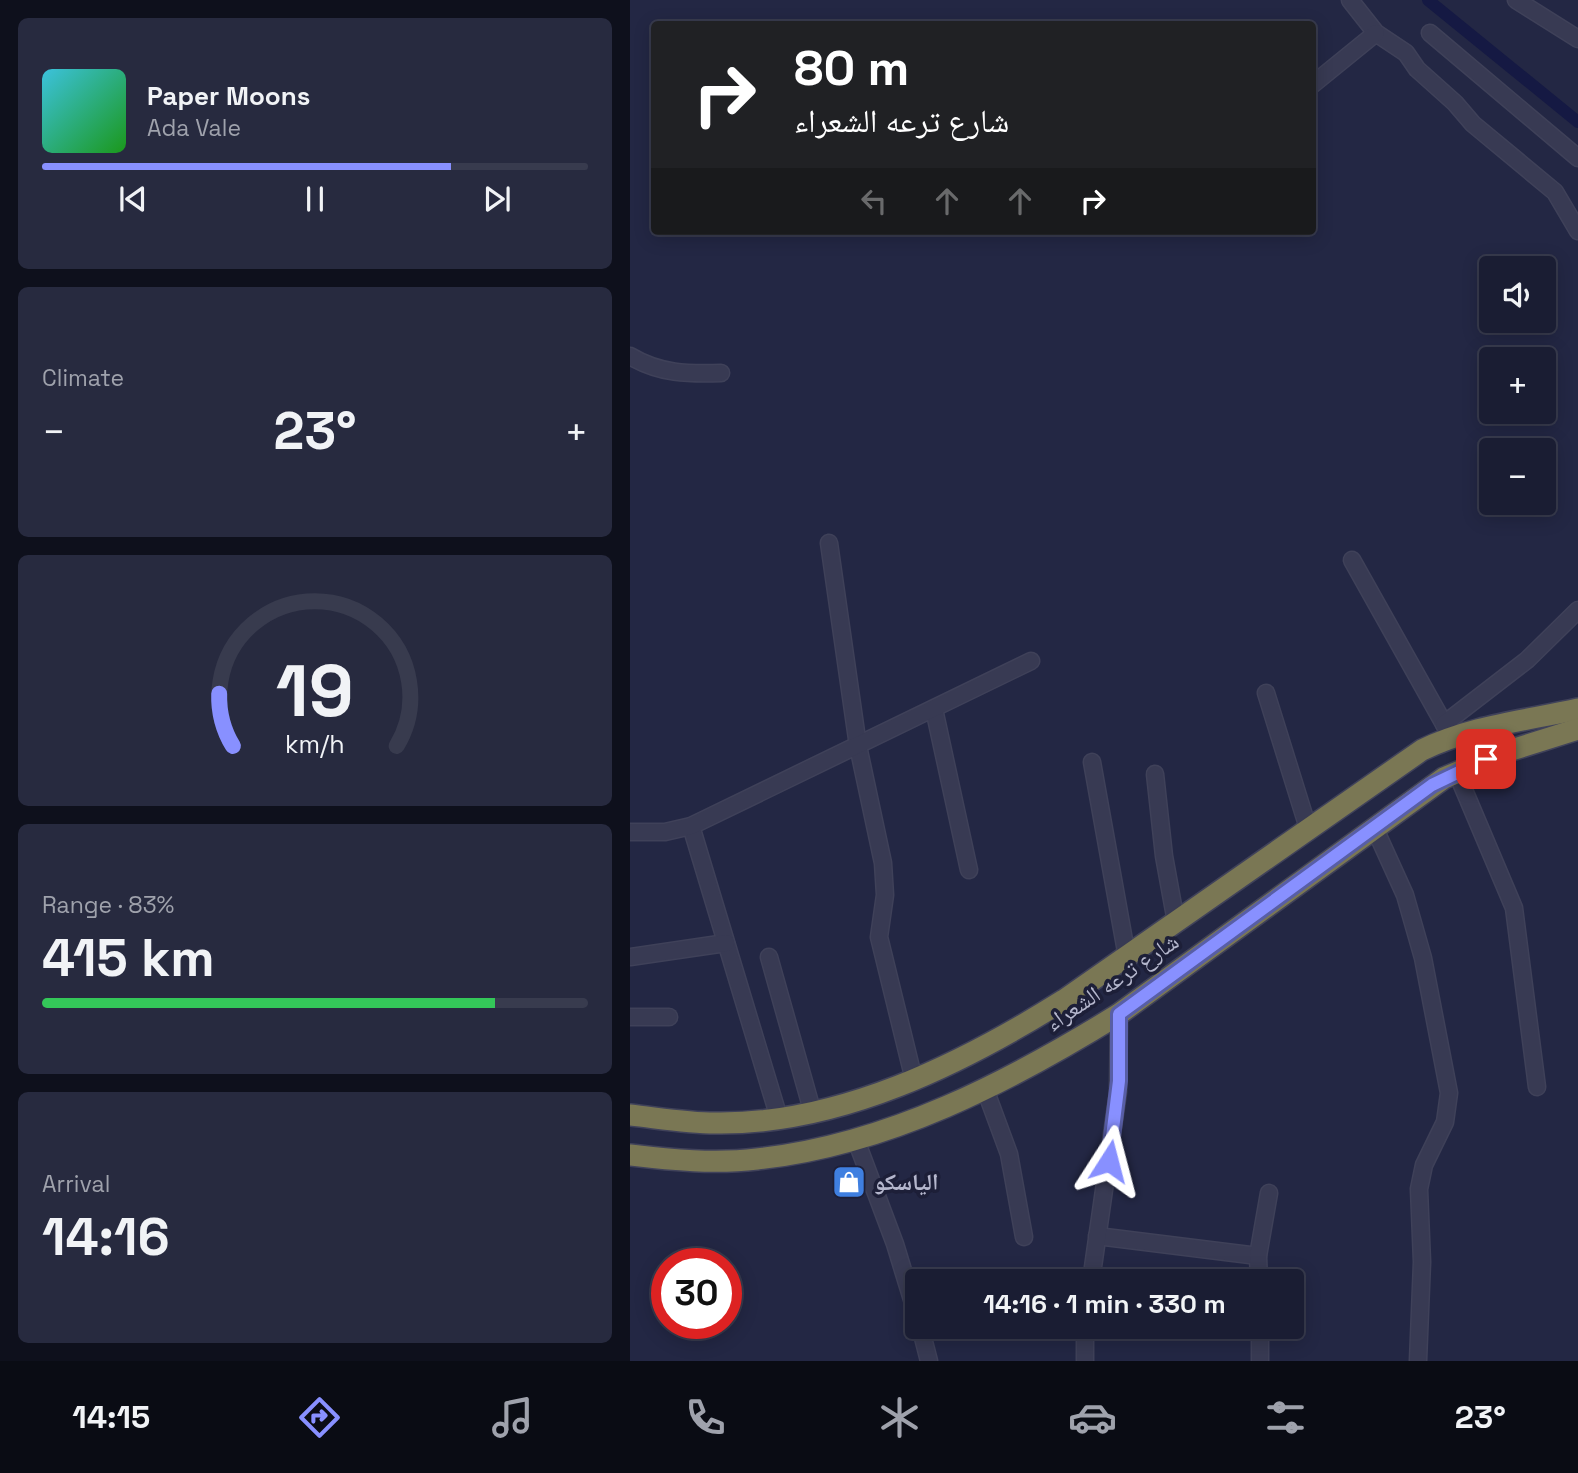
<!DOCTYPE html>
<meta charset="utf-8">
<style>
body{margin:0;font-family:"Space Grotesk","Noto Naskh Arabic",sans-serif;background:#272a3f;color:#f1f3f6;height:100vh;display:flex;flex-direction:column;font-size:26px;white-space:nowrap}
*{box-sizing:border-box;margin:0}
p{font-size:23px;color:#9fa2ac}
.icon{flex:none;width:38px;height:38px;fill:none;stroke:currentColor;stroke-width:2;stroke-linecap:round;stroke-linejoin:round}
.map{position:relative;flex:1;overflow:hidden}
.panel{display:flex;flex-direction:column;gap:18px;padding:18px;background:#0e101c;width:630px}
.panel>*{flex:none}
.guide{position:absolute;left:21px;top:21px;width:665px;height:214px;border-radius:7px;box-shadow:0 4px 18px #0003,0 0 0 2px #383b4e;background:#202124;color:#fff;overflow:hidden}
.tools{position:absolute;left:849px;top:256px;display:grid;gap:14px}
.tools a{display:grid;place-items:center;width:77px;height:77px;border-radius:7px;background:#1a1d33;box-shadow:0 4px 18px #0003,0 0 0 2px #383b4e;font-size:35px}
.speed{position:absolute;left:21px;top:1248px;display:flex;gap:14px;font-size:35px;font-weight:700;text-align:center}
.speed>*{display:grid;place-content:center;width:91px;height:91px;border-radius:50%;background:#1a1d33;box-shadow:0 4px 18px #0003,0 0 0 2px #383b4e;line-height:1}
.speed .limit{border:10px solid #d22;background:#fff;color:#111}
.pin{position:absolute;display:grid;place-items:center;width:60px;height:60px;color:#fff;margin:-30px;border-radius:14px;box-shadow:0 4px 10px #0006}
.me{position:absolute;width:77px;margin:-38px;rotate:9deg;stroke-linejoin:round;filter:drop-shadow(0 0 5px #0008)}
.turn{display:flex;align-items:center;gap:24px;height:147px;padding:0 28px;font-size:32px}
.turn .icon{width:91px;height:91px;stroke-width:2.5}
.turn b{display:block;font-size:49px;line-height:60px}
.lanes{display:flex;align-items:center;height:66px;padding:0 28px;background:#0003;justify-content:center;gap:35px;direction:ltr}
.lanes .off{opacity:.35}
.big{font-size:52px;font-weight:600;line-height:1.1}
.panel .widget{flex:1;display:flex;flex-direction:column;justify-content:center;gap:10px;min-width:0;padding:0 24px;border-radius:10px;background:#272a3f}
.panel .dial{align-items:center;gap:0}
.dial svg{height:182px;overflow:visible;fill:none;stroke:#383b4e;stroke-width:7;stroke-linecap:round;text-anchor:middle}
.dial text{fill:#f1f3f6;stroke:none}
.song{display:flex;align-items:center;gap:21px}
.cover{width:84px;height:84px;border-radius:10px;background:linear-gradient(135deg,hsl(190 70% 55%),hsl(120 70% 35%))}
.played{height:7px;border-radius:4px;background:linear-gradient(90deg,#8890ff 75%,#383b4e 75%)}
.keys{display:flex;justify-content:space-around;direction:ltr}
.heat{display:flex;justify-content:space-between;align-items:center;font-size:38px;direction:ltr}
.charge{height:10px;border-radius:5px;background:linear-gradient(90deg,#34c759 83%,#383b4e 0)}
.trip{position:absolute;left:275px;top:1269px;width:399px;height:70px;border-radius:7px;background:#1a1d33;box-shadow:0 4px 18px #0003,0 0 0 2px #383b4e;font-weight:600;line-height:70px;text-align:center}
.dock{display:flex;height:112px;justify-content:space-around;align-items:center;background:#0a0c14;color:#9fa2ac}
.dock .icon{width:49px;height:49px}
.dock .selected{color:#8890ff}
.dock b{font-size:32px;color:#f1f3f6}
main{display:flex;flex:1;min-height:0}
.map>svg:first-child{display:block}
</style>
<main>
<section class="panel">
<div class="widget">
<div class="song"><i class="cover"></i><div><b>Paper Moons</b><p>Ada Vale</p></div></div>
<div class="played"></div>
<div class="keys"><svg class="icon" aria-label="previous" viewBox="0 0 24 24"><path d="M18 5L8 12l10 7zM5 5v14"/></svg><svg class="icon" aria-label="pause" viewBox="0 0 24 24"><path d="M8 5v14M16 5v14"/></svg><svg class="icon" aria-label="next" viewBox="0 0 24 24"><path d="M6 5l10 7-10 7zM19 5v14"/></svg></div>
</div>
<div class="widget"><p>Climate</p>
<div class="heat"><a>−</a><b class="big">23°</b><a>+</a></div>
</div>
<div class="widget dial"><svg viewBox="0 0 100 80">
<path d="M14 69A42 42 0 1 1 86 69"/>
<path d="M14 69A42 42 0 0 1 8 46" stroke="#8890ff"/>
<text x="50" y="56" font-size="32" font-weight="700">19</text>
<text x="50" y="72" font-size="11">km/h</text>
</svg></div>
<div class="widget"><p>Range · 83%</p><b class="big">415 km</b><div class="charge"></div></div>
<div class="widget"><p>Arrival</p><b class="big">14:16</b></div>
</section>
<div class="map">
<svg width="948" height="1361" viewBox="0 0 948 1361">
<rect width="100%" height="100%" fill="#232744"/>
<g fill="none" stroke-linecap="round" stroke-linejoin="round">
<!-- canal -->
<path stroke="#151943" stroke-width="12" d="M798,0L948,122"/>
<defs>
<g id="minor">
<path d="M720,0L746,33L776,53L787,69L825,103L843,124L925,192L948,231"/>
<path d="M886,0L948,39"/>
<path d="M800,33L948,158"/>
<path d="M682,85L746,33"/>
<path d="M0,356C30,374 58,374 91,373"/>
<path d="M199,543L228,746L253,863L255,895L249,937L284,1080"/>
<path d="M722,560L814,724"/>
<path d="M636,693L678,828"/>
<path d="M304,709L339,870"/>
<path d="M820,736L814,724L897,660L948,610"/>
<path d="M462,762L497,957"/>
<path d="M826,771L884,908L907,1087"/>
<path d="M525,774L534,856L546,922"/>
<path d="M61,826L149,1118"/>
<path d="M745,829L775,895L793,958L819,1093L815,1122L794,1165L789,1189L792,1262L788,1361"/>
<path d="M0,832H35L61,826L401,661"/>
<path d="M0,957L96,943"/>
<path d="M139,957L182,1110"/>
<path d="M0,1017H39"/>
<path d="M355,1089L379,1154L394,1237"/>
<path d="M226,1140L265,1244L287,1316"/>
<path d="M467,1236L628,1256"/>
<path d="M461,1281L488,1092L489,1014"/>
<path d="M629,1281L628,1256L639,1193"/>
<path d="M290,1326L299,1361"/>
<path d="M630,1326V1361"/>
<path d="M455,1361V1326"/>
</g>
<g id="highway">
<path d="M0,1115C28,1118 57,1123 85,1123C209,1125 332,1064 434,1000L792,750C841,726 894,721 948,709"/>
<path d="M0,1155C42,1160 85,1164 127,1159C258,1145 379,1082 489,1014L814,778L872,753L948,729"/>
</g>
</defs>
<!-- minor casing -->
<use href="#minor" stroke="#3f4159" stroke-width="19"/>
<!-- highway casing -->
<use href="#highway" stroke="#40425a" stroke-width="24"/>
<!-- minor -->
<use href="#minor" stroke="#383a53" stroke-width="16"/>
<!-- highway -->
<use href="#highway" stroke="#7a7754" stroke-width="21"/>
</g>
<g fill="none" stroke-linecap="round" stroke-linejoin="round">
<defs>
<path id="route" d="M479,1161L489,1081V1014L802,785L856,759"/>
</defs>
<!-- route casing -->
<use href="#route" stroke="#585ea6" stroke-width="18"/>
<!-- route -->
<use href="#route" stroke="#8890ff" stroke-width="12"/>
</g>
<!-- icons -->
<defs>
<symbol id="shop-square" viewBox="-11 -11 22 22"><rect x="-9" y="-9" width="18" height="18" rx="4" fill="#3f7fe0" stroke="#1d1f38"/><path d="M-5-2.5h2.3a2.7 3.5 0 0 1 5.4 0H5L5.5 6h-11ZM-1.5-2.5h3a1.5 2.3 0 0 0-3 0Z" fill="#fff"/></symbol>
</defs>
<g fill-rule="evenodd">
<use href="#shop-square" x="200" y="1163" width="38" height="38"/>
</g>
<g text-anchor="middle" stroke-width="7" stroke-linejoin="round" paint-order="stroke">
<!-- street labels -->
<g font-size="23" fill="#b5b7cd" stroke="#1d1f38">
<text transform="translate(482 982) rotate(-34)" y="8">شارع ترعه الشعراء</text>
</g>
<!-- poi labels -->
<g font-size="23" font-weight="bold" fill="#b5b7cd" stroke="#1d1f38" text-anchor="start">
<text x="244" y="1190">الياسكو</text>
</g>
</g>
</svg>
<div class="tools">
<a><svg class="icon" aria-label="sound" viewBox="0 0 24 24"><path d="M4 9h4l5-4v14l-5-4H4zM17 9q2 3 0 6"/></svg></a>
<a>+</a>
<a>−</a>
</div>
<div class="speed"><div class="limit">30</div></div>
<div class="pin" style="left:856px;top:759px;background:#d93025"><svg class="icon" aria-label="arrive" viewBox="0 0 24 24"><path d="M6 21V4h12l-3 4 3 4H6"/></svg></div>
<svg class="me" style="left:479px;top:1161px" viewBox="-20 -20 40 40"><path d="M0-17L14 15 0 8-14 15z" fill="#8890ff" stroke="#fff" stroke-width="4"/></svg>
<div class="trip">14:16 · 1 min · 330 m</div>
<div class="guide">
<div class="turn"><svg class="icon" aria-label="right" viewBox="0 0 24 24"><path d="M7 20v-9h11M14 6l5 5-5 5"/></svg><div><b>80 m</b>شارع ترعه الشعراء</div></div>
<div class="lanes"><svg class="icon off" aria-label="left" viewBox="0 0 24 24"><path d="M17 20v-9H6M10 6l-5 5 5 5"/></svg><svg class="icon off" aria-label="ahead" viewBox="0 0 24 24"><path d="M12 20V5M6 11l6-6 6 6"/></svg><svg class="icon off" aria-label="ahead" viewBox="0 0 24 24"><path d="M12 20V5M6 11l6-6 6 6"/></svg><svg class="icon" aria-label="right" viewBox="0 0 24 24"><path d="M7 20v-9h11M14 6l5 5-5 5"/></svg></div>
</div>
</div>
</main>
<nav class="dock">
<b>14:15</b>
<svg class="icon selected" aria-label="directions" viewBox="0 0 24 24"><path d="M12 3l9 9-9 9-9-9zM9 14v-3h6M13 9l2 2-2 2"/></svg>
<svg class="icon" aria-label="music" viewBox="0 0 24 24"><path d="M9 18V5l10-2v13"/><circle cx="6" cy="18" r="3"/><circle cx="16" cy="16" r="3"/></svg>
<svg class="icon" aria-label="phone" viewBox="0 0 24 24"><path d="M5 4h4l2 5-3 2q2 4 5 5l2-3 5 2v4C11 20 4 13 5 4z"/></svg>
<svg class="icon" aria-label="climate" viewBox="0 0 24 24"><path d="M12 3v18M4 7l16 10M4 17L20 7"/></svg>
<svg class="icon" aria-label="car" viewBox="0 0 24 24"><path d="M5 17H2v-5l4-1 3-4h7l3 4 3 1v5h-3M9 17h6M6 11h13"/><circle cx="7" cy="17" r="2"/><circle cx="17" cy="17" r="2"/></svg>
<svg class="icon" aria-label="filters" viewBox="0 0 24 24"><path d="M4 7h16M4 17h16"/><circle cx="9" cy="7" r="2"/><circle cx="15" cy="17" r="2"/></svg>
<b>23°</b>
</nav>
